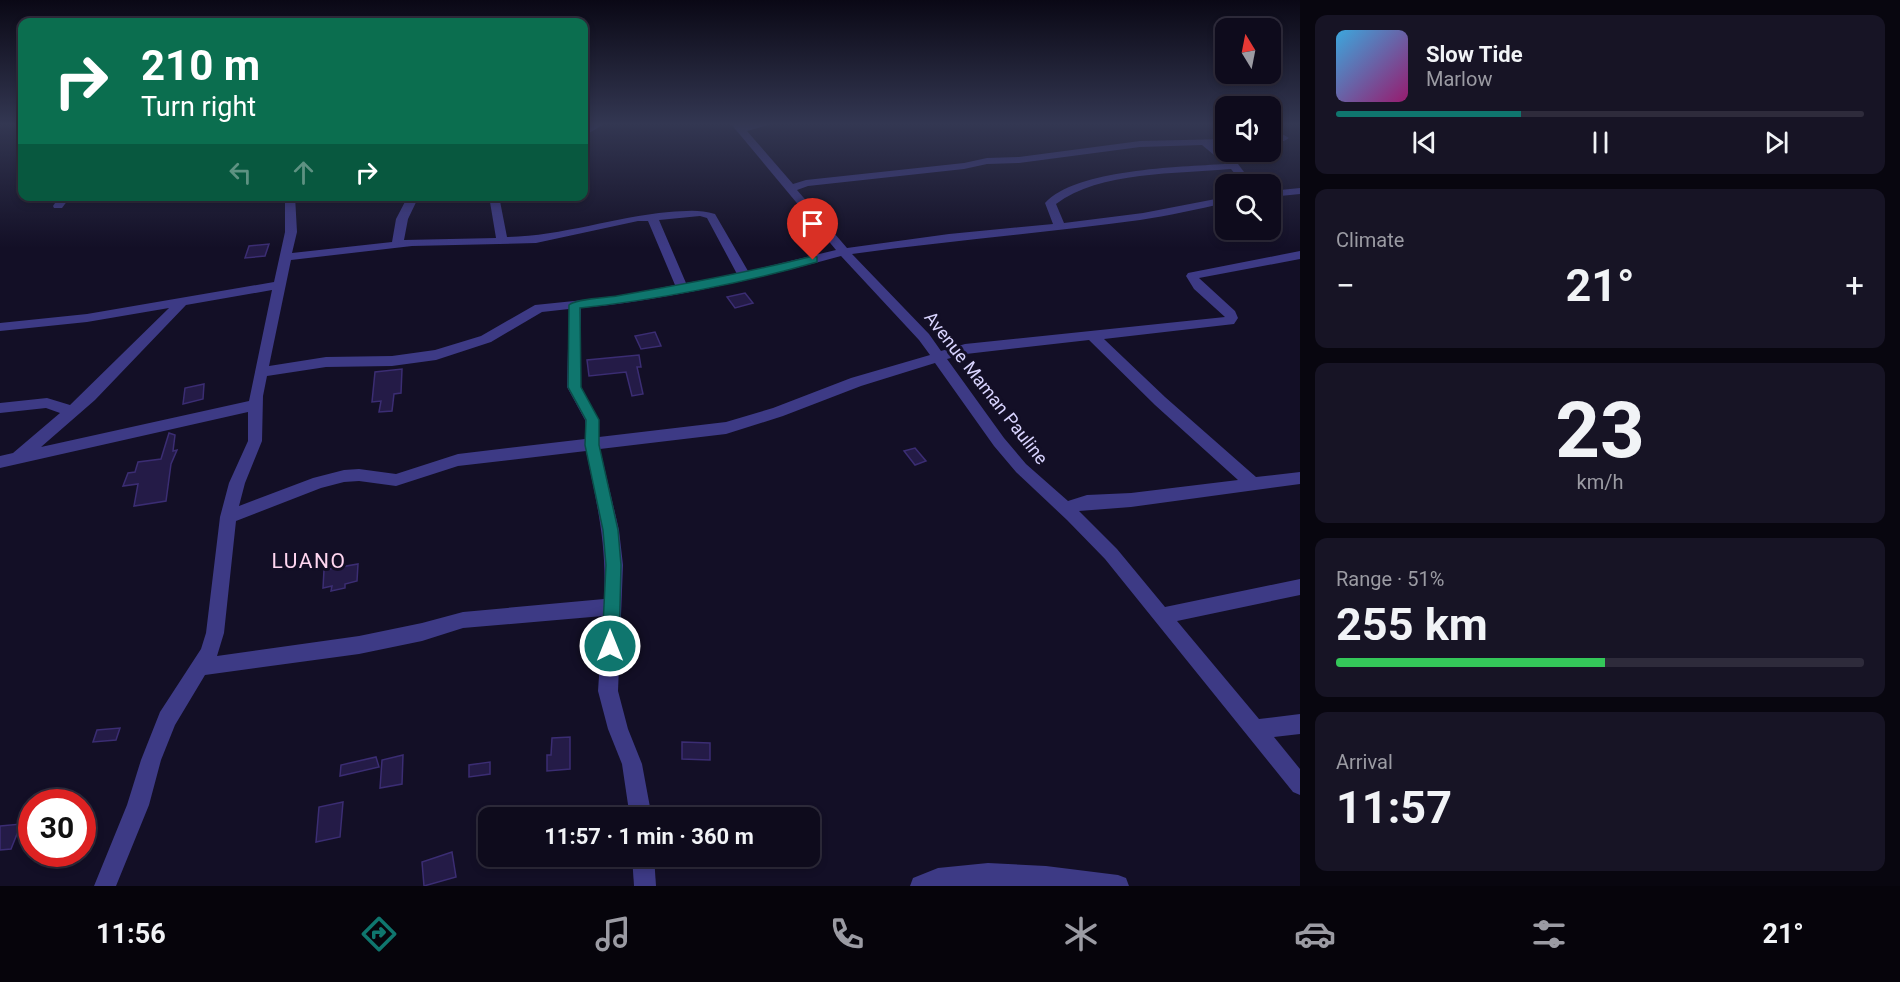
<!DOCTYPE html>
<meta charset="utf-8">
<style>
body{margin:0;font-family:Roboto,sans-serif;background:#171425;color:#f1f3f6;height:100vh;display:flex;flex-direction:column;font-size:22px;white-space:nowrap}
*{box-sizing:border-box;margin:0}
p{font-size:20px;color:#9b9ba3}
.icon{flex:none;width:33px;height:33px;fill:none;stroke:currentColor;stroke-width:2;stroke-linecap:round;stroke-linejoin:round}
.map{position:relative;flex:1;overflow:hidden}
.details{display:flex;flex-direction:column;gap:15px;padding:15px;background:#08060f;width:600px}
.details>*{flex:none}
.guide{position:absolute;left:18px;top:18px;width:570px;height:183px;border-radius:12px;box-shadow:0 3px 9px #0003,0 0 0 2px #2e2b3b;background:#0b6e4f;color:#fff;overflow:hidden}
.needle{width:39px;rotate:350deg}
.buttons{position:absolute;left:1215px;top:18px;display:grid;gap:12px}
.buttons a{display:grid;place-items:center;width:66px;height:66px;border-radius:12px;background:#0e0b1c;box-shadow:0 3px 9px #0003,0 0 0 2px #2e2b3b;font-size:30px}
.speed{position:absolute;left:18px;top:789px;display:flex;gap:12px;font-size:30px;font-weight:700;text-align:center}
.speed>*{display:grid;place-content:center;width:78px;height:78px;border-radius:50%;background:#0e0b1c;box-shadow:0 3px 9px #0003,0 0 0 2px #2e2b3b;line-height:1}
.speed .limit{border:9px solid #d22;background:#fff;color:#111}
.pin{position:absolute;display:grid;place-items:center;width:51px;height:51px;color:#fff;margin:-62px -26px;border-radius:50% 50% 50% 0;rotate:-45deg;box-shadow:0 0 6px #0007}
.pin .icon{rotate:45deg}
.me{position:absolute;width:66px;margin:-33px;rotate:0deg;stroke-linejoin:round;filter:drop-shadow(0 0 4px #0008)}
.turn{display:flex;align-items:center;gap:21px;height:126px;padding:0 24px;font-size:27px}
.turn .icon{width:78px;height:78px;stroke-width:2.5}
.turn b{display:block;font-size:42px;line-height:51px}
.lanes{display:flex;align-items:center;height:57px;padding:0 24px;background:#0003;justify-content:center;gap:30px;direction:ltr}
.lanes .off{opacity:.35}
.big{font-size:45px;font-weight:700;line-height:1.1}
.details .tile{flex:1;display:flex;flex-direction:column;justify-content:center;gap:9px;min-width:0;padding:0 21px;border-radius:12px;background:#171425}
.details .dial{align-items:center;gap:0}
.dial b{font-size:78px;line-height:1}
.song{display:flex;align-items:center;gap:18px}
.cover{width:72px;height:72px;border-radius:9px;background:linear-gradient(135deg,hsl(200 70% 55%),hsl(320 70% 35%))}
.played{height:6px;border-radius:3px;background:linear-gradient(90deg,#0f766e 35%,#2e2b3b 35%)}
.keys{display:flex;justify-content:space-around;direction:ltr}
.heat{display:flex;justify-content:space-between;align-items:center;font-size:33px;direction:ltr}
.charge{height:9px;border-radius:4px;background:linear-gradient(90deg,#34c759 51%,#2e2b3b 0)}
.trip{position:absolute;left:478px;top:807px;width:342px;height:60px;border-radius:12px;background:#0e0b1c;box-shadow:0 3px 9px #0003,0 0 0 2px #2e2b3b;font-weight:700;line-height:60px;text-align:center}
.menu{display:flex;height:96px;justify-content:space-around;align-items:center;background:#06040b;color:#9b9ba3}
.menu .icon{width:42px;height:42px}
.menu .selected{color:#0f766e}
.menu b{font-size:27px;color:#f1f3f6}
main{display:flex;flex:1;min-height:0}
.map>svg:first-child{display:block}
</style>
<main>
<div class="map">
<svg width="1300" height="886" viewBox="0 0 1300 886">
<rect width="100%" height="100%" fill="#130f26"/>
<!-- building -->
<g fill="#241b47" stroke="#3b2d73" stroke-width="1.5">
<path d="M269,244L265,256L245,258L249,246Z"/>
<path d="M745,293L753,303L735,308L727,297Z"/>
<path d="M655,332L661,346L641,349L635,336Z"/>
<path d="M639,355L641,367H637L643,394L632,396L626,372L589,376L587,360Z"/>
<path d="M402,369L401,393L394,394L392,411L379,412L381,401L372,402L375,372Z"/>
<path d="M204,384L203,399L183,404L185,388Z"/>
<path d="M169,433L175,435L173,451L177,450L171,464L166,501L134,506L138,484L123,486L128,473L135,472L138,462L161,459Z"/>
<path d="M915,448L926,461L915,465L904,451Z"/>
<path d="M358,564L357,581L345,584V588L331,591L332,586L323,588L324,570Z"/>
<path d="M120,728L116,740L93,742L97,730Z"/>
<path d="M570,737V769L547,771V755H551L552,738Z"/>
<path d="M682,742L710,743V760L682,759Z"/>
<path d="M403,755L402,784L380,788L382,760Z"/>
<path d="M376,757L379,767L340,776L341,765Z"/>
<path d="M490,762V774L469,777V765Z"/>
<path d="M343,802L340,837L316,842L319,807Z"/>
<path d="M21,824L11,849L0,850V826Z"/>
<path d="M452,852L456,877L424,886L422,862Z"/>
</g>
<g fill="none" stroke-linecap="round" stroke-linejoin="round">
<!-- minor -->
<g fill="#3d3a85" fill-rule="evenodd">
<path d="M592,124H604L584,136V129Z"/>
<path d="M731,124H772L747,131L793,184L806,180L964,163L987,158L1019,157L1140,141L1226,139V145H1214L1238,164L1253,184H1243L1231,169C1178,174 1099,171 1056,204L1064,223L1143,213L1226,197V203C1197,209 1168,216 1140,220C1044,233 948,241 852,254L929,334L941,351L965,344L1225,317L1194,289L1186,276L1188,273L1300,251V259L1199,278L1235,311L1238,318L1234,324L1104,339L1165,397L1256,477L1300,472V484L1131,507L1079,511L1117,549L1165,607L1300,579V595L1177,621L1259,719L1300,714V734L1274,737L1300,769V795L1293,792L1105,559L1067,520L1016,472L994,446L935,363L861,386L783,416L726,434L600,449L619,530L623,565L618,691L628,729L642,764L652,818H630L622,764L608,729L598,691L603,616L463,628L422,641L359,654L205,675L175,725L161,760L149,805L116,886H94L127,805L141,760L160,712L201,649L206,633L220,517L229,483L248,441V412L0,468V456L13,453L60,413L46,408L0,413V403L47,398L70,405L169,308L87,322L0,331V323L87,314L274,282L285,232V196H295L297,232L292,253L392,242L396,219L408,196H419L408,219L404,240L496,238L489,196H499L507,237C562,236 614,217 669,212C685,211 699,209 715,214L748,271L836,250ZM1202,145L1225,164C1179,167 1076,169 1045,203L1053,224L949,234L847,248L797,190L808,186L964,169L987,164L1019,163L1140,147ZM700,216L707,218L737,274L686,283L659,220ZM638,221H648L675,285L613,297L535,305L481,336L435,350L392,356L326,357L269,366L291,260L412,246L536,243ZM841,256L919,340L930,355L851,378L773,408L726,422L599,437V420L581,387V308C667,300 758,279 841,256ZM272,290L249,401L41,447L95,400L186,305ZM569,309L567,387L585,420V439L458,454L396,474L359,469L344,470L313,478L239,506L245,483L262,441L263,396L267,376L326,367L392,366L436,360L491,342L542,312ZM1089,340L1155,405L1238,480L1131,493L1087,495L1068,501L1026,464L1004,438L947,359L966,354ZM586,451C597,505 607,543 604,599L463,612L422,623L359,636L217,656L224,633L236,521L321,488L344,482L359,481L396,486L458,466Z"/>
<path d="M1270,136L1284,135L1289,138L1284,141L1270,142Z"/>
<path d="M1300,188V194L1270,197V191Z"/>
<path d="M60,196H71L62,208H54L53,206Z"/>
<path d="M632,856H654L656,886H634Z"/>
<path d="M988,863L1046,866L1118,875L1126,878L1129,886H910L913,878L938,868Z"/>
</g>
</g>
<!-- sky -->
<linearGradient id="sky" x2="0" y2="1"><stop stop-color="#0a0815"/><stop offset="0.5" stop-color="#333752"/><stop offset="1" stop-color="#333752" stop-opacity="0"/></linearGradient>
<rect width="1300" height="248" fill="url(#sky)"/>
<!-- route -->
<path fill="#0f766e" stroke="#0a4d48" stroke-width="1.5" d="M813,256L817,257V262C744,283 656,300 580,308L581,387L599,420V445L618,530L621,565L619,646L616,651L610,654L605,651L602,646L606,565L603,530L585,445L586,420L568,387L569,305C577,298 610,298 622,295C686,284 750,272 813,256Z"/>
<g text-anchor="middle" stroke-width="6" stroke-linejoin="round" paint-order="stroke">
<!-- street labels -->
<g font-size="18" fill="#d9d4ff" stroke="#130f26">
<text transform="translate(986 388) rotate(52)" y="6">Avenue Maman Pauline</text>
</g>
<!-- quarter labels -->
<g font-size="21" letter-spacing="1.5" fill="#ffd6f0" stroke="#130f26">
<text x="309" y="568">LUANO</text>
</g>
</g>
</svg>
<div class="buttons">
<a><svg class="needle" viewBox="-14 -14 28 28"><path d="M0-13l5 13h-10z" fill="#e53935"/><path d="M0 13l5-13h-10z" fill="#9b9ba3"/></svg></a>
<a><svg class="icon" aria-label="sound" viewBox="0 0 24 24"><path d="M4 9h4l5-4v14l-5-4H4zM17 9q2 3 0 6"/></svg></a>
<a><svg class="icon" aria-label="search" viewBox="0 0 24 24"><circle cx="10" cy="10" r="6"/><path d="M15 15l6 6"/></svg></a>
</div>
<div class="speed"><div class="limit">30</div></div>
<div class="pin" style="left:813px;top:260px;background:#d93025"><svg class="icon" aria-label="arrive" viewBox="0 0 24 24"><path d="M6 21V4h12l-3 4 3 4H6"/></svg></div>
<svg class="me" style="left:610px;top:646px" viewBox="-20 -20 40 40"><circle r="17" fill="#0f766e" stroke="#fff" stroke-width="3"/><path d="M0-11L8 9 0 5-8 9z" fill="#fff"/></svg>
<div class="trip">11:57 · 1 min · 360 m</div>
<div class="guide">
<div class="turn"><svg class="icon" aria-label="right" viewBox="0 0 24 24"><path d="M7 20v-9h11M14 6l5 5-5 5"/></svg><div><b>210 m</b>Turn right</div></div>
<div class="lanes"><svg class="icon off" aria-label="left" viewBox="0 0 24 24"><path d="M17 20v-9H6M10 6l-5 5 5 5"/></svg><svg class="icon off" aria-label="ahead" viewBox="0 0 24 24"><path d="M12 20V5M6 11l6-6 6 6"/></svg><svg class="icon" aria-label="right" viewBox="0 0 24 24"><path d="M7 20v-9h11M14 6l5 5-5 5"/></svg></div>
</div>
</div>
<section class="details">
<div class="tile">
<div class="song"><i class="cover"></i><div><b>Slow Tide</b><p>Marlow</p></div></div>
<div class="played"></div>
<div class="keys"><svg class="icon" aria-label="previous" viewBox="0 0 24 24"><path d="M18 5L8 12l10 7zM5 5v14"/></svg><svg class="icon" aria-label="pause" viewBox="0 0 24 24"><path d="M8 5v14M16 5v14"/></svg><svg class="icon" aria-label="next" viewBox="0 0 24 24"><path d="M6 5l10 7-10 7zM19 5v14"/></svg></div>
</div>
<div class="tile"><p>Climate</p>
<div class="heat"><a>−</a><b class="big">21°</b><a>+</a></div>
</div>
<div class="tile dial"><b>23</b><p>km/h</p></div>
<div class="tile"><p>Range · 51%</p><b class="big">255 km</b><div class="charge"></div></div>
<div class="tile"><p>Arrival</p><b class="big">11:57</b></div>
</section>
</main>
<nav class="menu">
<b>11:56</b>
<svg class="icon selected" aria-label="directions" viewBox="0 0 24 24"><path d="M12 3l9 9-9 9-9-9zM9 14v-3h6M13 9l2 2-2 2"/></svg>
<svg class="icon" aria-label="music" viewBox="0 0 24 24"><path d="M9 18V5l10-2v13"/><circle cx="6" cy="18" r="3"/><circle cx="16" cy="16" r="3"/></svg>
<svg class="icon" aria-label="phone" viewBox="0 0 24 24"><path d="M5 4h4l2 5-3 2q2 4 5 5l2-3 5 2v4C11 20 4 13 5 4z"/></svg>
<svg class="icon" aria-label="climate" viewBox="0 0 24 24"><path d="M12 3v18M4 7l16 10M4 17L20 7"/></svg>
<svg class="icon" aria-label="car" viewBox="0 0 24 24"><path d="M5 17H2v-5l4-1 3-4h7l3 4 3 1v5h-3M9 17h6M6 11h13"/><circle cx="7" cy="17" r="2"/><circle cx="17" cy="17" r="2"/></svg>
<svg class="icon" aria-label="filters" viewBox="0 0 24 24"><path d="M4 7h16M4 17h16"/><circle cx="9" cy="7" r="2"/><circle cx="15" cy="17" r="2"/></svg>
<b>21°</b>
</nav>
